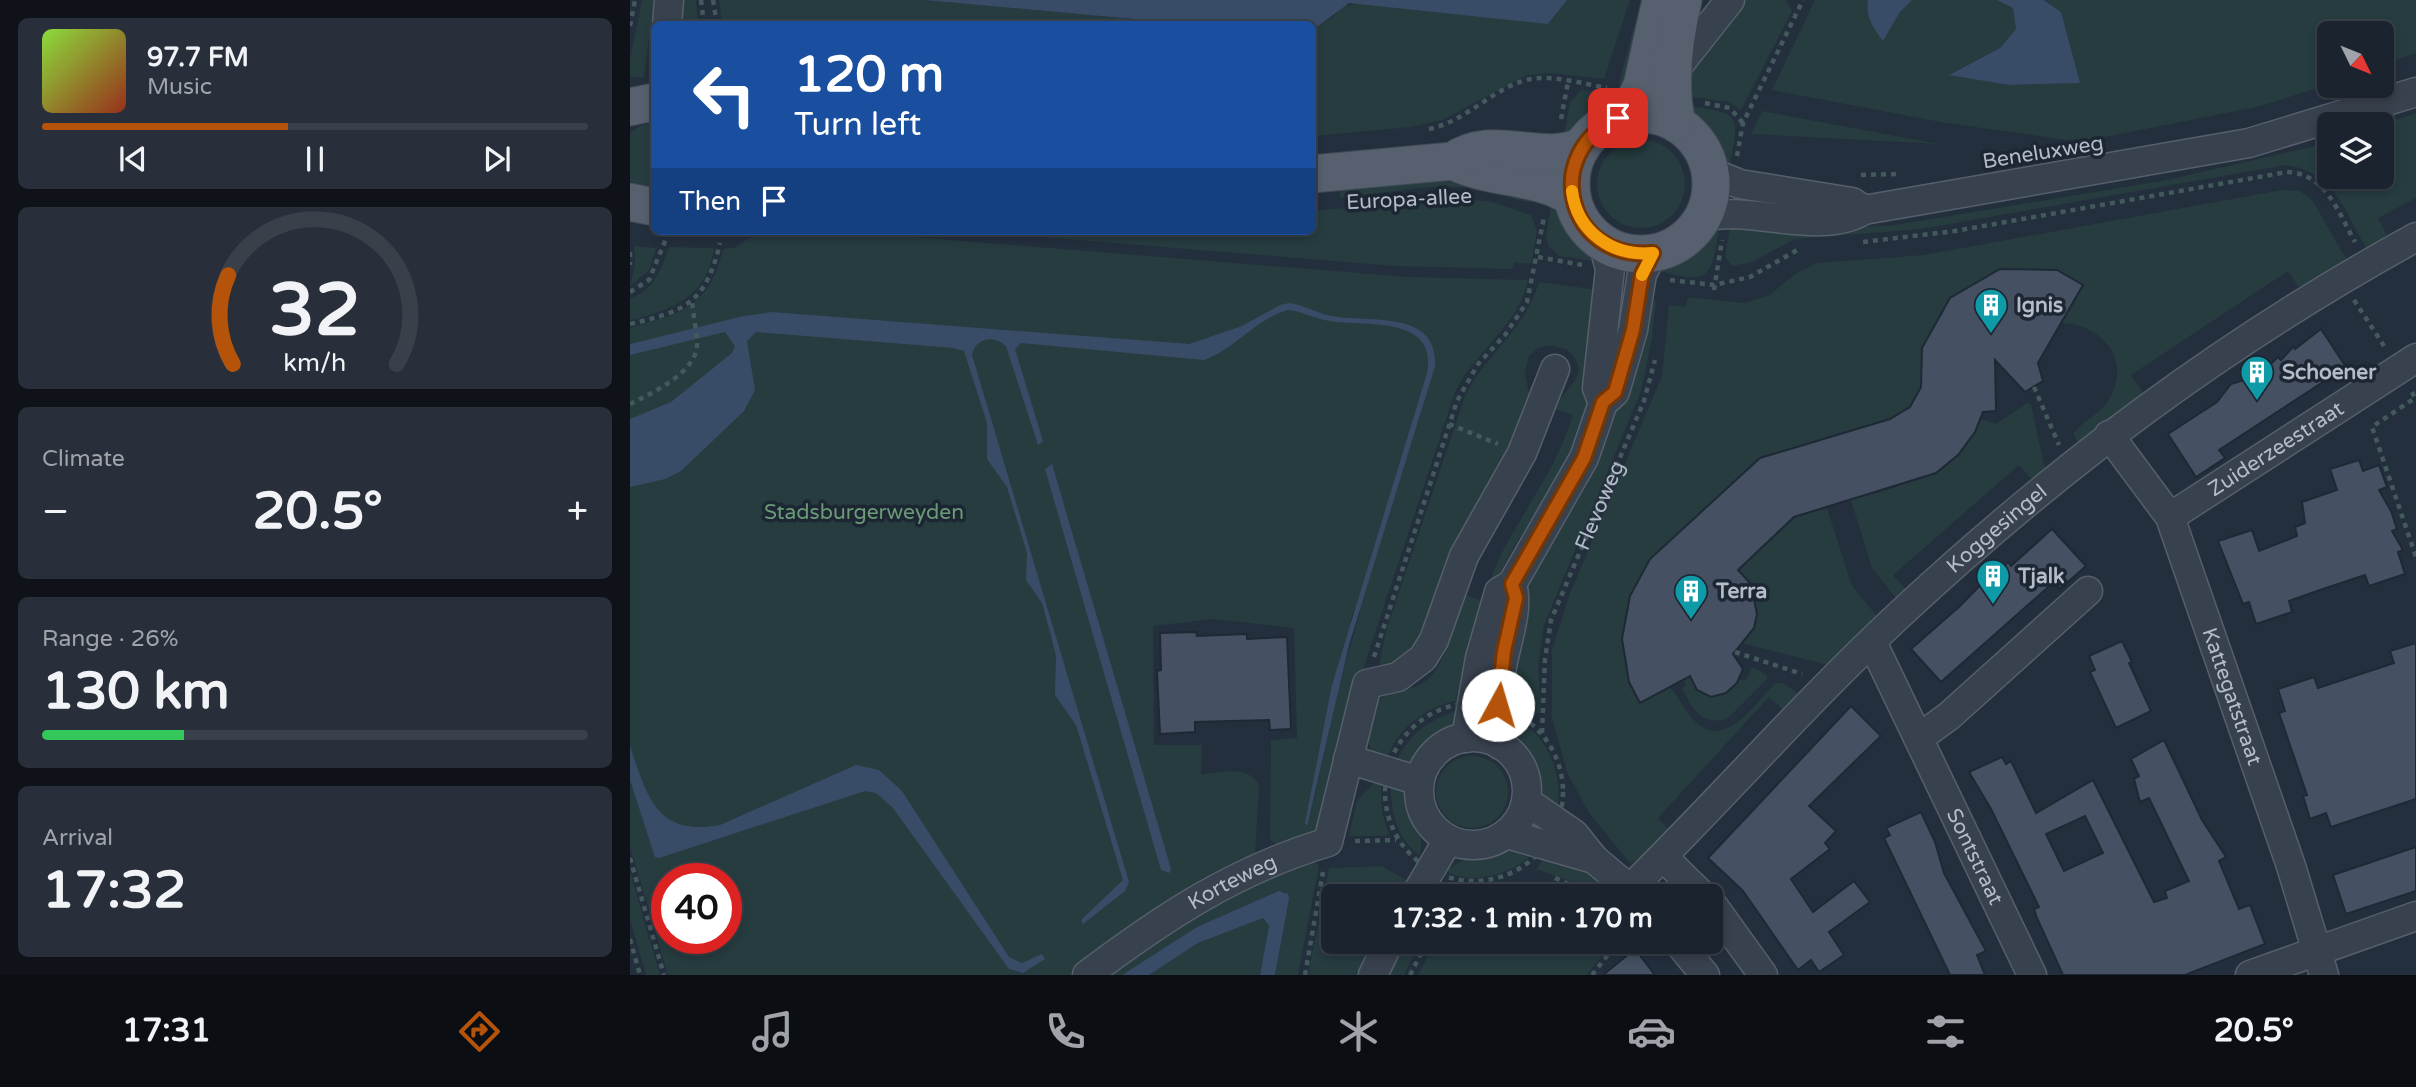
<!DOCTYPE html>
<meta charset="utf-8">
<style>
body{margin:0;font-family:"Varela Round",sans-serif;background:#282f3a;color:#f1f3f6;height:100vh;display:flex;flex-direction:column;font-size:26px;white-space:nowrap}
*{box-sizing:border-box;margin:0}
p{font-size:23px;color:#a0a4aa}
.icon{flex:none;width:38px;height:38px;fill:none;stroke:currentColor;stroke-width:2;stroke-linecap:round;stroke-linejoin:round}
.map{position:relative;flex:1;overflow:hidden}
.panel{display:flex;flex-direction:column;gap:18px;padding:18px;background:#0f1319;width:630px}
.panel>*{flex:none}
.top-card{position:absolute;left:21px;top:21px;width:665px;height:214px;border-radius:10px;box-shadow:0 4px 10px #0003,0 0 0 2px #39404a;background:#1a4fa0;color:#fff;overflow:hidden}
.needle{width:46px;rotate:133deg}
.controls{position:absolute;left:1687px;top:21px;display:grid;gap:14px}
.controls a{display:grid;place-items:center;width:77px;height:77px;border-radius:10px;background:#1b232e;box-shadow:0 4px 10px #0003,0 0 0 2px #39404a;font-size:35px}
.speed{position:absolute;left:21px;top:863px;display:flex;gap:14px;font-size:35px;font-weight:700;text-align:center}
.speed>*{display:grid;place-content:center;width:91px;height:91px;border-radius:50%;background:#1b232e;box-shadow:0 4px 10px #0003,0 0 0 2px #39404a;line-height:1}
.speed .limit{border:10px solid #d22;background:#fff;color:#111}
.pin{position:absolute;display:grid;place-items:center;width:60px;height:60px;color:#fff;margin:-30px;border-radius:14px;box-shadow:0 4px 10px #0006}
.me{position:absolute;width:77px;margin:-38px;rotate:6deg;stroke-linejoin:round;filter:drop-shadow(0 0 5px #0008)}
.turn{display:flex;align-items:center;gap:24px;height:147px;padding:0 28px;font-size:32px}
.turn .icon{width:91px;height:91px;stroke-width:2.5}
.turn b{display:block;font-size:49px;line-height:60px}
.then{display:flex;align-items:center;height:66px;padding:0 28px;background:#0003;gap:14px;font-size:26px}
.big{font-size:52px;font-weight:700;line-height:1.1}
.panel .card{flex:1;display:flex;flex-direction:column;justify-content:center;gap:10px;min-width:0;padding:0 24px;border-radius:10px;background:#282f3a}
.panel .dial{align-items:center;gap:0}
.dial svg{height:182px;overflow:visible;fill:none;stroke:#39404a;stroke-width:7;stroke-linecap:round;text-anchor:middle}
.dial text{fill:#f1f3f6;stroke:none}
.song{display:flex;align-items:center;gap:21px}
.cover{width:84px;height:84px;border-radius:10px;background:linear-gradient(135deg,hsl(90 70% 55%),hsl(10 70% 35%))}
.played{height:7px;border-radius:4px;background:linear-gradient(90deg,#b45309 45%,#39404a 45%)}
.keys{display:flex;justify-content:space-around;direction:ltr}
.heat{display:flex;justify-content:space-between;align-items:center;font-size:38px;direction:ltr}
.charge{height:10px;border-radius:5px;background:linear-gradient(90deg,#34c759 26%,#39404a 0)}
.trip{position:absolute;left:691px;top:884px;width:402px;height:70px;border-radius:10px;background:#1b232e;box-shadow:0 4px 10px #0003,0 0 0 2px #39404a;font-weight:700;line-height:70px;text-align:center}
.dock{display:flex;height:112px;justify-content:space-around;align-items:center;background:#0b0e12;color:#a0a4aa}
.dock .icon{width:49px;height:49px}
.dock .active{color:#b45309}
.dock b{font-size:32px;color:#f1f3f6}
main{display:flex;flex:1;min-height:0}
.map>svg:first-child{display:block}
</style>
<main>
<section class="panel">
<div class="card">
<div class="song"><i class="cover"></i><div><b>97.7 FM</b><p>Music</p></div></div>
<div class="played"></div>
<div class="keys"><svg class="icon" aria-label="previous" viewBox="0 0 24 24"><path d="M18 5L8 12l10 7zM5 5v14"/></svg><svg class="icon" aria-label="pause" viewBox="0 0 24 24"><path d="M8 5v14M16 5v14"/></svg><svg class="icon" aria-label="next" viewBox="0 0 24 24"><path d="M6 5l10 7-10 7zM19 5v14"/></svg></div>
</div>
<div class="card dial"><svg viewBox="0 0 100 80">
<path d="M14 69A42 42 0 1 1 86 69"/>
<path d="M14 69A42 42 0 0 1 12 30" stroke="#b45309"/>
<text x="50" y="56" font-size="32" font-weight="700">32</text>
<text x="50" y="72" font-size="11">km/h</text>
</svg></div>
<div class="card"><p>Climate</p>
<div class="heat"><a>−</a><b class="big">20.5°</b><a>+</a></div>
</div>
<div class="card"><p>Range · 26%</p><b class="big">130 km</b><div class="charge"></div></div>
<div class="card"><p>Arrival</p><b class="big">17:32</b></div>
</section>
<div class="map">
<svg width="1786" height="975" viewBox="0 0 1786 975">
<rect width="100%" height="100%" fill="#242f3e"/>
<!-- green -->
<g fill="#263c3f" fill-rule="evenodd">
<path d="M12,0H24L14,77H0V60Z"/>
<path d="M54,0H66L68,24H52Z"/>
<path d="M89,0H294L558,24H92Z"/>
<path d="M937,0H1000L974,79L921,73L897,75L812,120L781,127L683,136V30L704,16L711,7L735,2L918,24Z"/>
<path d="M1011,0H1023L1003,87L989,83Z"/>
<path d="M1109,0H1156L1162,11L1111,110L1098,102L1056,96L1055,83Z"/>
<path d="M1185,0H1238L1237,8L1253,41L1270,12L1282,0H1367L1383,7L1387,29L1370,48L1320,74L1379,85L1449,83L1420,3L1414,0H1786V53L1752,65V33H1699V84L1631,106L1465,139L1437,140L1316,123L1142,90Z"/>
<path d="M952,90L991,96C986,110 949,131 934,136L940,102Z"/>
<path d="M1060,106C1113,114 1109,115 1100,166L1094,164L1065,122Z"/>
<path d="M1132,111L1309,144L1121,134Z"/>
<path d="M1786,113V198L1748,218L1757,235L1740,249L1736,248C1714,210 1704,171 1656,165L1291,229L1165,239L1122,262L1102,266L1095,257L1100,227L1260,226L1537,180L1699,143V177H1752V125Z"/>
<path d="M24,122V192L7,187L0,181V133L10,126Z"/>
<circle cx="1011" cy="184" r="44"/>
<path d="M837,178L910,200C894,207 869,191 852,189C806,182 756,193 710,198V189Z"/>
<path d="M1652,190L1670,191L1682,200L1718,262L1673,287L1668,286L1658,271L1501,375L1515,396L1450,445L1443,434C1452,421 1469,415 1478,401C1503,361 1473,324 1431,323L1453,285L1427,270L1370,269L1320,298L1292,348L1291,388L1280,407L1260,419L1186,441L1037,543C1008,570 999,601 992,639C1008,654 1025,669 1039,685C1055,705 1069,746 1103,725C1120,715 1131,696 1146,683H1153L1173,697L1156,712L1139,697L1028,818L1041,832L1023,853L1000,863L960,814L938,775L922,718V650L939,596L1032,376L1039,305L1056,307L1058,297L1114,303L1140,295L1165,274L1187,263L1294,255Z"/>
<path d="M821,198L862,202L901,215L907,231L901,264L884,262L882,269L764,266L412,237L456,231H682L683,211Z"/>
<path d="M922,202C937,211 960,244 964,261L929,256L918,246L916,236Z"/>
<path d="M1087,228L1089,230C1081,279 1079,284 1029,271L1040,259Z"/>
<path d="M130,231H209L778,277L898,280C889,326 845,351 825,392L736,660L699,816L685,834L648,847L640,839L641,740L667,738L664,628L583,619L523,626L524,745H572L571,774C591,773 618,764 629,785L625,855L447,975H38L0,846V328C53,313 79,307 93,249L104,248ZM723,612H730L708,690L679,824ZM37,878H96V938H37Z"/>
<path d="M4,246L26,248L19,270L0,286L5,265Z"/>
<path d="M39,247L84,248C77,297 43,310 0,320V299C24,289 31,270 39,247Z"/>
<path d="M909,282L968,290C965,327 965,366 958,402C946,467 899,514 871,571C851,610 845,657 834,699C799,705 770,724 757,758L744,753L738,742C740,674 773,705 802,675C816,660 827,615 834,594L852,601C860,582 866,563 876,545C901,499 926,468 943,415L925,409C933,388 966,372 936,349L919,345L908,348L899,356L895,374L900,398L874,468L842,512L782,660L755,666L749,664L757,628L835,396C857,352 895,331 909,282Z"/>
<path d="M1018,299L1026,301L1022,338L1011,391L914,625L908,668L911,712L904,716L881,705C885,672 885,636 893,604C906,554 946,514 965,467C988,413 1002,355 1018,299Z"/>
<path d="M1397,403L1401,405L1416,473L1402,480L1389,465L1263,575L1276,590L1269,602L1242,568L1221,500C1273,485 1328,475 1351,419L1366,424Z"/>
<path d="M1197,508L1222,586L1250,620L1202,666L1111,643C1132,619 1131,595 1109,571L1083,592L1164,517Z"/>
<path d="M1123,667L1137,675V679L1097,719C1071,726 1062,708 1052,688L1056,685L1054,679L1060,676L1067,690L1096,693L1109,679L1115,681Z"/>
<path d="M829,710C826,727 796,756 779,764L767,761C780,732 801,719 829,710Z"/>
<path d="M885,717C918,736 932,772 928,809C910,799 913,784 905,767C896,749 885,739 881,718Z"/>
<circle cx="842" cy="792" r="36"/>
<path d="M746,781L751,784L752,813L759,833L755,836H719L727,801Z"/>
<path d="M761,786L776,789C786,802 794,839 790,855C768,842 760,810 761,786Z"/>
<path d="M875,851H889L901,855C884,874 836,887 816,870L835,859Z"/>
<path d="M683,857L688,865V871L668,975H645L659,899L654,891L567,927L492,975H469L522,934Z"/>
<path d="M914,859L964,876L988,894L981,895L906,869Z"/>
<path d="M751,866L780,882L772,896H704V942H747L732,975H678L699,868Z"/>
<path d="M0,872L30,975H16L0,918Z"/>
<path d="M633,918L639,926L630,975H519L568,943Z"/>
<path d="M773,942H790L774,975H757Z"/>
<path d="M805,942H983L957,975H788Z"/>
</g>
<!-- water -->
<g fill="#394c67">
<path d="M294,0H937L918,24L719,3L683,30L682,24H558Z"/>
<path d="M1238,0H1282L1270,12L1253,41C1244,29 1235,16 1238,0Z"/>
<path d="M1367,0H1414L1431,12L1450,83L1379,85L1319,75L1370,48L1386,29L1383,8Z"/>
<path d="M659,303C674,305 687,313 701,316C740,323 808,309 805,366L719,645L677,826L675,823L702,685L797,373C808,315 737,327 700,321C685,319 672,311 658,310C624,320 604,350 574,360L391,343L385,349L413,441L408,445L376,346C364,335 346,337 342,355L499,882L495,891L453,924L451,920L493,880L446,725L425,695L426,656L420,632L412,603L396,580L397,553L377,487L357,459V423L334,351L324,348L126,332L117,341L125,390L114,411L51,471L35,479L0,487V419L41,402L102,353L105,346L95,332L0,355V344L114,316L142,312L559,344L612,326L650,305Z"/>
<path d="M422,464L541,869L540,873L531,870L415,469Z"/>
<path d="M0,746C17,796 26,837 90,825L226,765L249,770L272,791L379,957L392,963L412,954L415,959L393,973L379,969L263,808L246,793L235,791L29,858L25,857L0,780Z"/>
<path d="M649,891L658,894L659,899L645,975H630L639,926L633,918L568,943L519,975H492L567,927Z"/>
</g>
<!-- building -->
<g fill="#455162" stroke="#1f2835" stroke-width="2" fill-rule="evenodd">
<path d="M1370,269L1427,270L1453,285L1408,363L1413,381L1395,392L1365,360L1366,411L1353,412L1345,432L1328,455L1306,473L1164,517L1108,570L1121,584L1127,614L1124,628L1103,654L1113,669L1107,683L1096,693L1081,697L1067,690L1060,676L1010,703L999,682L992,639L1000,596L1020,559L1130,458L1260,419L1280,407L1291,387L1292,348L1320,298Z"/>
<path d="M1691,329L1716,367L1589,450L1595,458L1566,477L1538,434L1587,402L1601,384L1624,377L1637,363L1639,366L1648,357L1651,360L1664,346L1665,349Z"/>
<path d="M1729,460L1733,471L1749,465L1757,487L1749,490L1761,511L1767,529L1762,531L1773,550L1768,552L1775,574L1739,586L1735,575L1690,590L1659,601L1662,612L1626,624L1619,602L1613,604L1588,541L1622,530L1629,551L1667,536L1665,527L1675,523L1672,502L1707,490L1700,469Z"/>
<path d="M1422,529L1456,566L1430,589L1424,582L1311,682L1281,649L1330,606L1365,570L1368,573L1378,562L1381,566Z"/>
<path d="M566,632L567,636L617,634V639L657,637L661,729L640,730L639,720L565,722V732L530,734L527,671L531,670L530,633Z"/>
<path d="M1492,641L1502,662L1499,663L1521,711L1486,728L1460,672L1465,670L1459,656Z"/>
<path d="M1786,643V799L1701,827L1696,813L1680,819L1673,796L1677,795L1649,713L1655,711L1648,689L1684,677L1688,688L1764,663L1760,651Z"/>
<path d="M1221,706L1251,736L1179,806L1206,831L1195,843L1200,849L1161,879L1183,912L1224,881L1240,902L1199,932L1214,955L1189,972L1181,960L1168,970L1113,891L1078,858Z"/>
<path d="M1534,740L1572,820L1596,857L1589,861L1609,909L1620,905L1635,944L1555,975H1433L1407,918L1404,909L1409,907L1361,809L1339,772L1372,757L1376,764L1381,761L1406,813L1463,780L1524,902L1537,898L1535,891L1559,881L1519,798L1510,802L1504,779L1509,776L1501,759ZM1455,816L1473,853L1434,871L1416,834Z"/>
<path d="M1291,812L1305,842L1314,873L1356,951L1347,955L1355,975H1320L1254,838L1260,835L1256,828Z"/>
<path d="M1786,847V891L1716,914L1703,875Z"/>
<path d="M1005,949L1025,975H973Z"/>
</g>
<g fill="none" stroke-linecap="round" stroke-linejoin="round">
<defs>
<g id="minor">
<path d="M37,24L39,0"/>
<path d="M1044,71L1100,0"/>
<path d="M1080,172L1110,184L1222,202L1234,210"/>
<path d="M1073,217C1121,205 1190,237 1234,210L1619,143L1786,92"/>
<path d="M973,403L967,388L980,269L973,243"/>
<path id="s2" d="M1479,435L1540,517L1661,866L1694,975"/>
<path id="s3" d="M1540,517L1786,358"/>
<path id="s4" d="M1242,642L1402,975"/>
<circle cx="843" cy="791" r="54"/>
<path d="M836,738L850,658L869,592L882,584L954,458L973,403L985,392L1003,330L1012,274L1023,253"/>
<path d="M1289,738L1319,716L1458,591"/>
<path d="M870,745C869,721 868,698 871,674C874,646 890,612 882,584"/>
<path d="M718,759L789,781"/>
<path d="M896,801L944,834L964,859L1008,896"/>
<path d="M877,834L964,859"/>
<path d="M1033,857L1073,896"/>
<path id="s5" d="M1001,888C1091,799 1175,703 1267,617C1429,466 1592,344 1786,237"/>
<path d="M785,896L818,840"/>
<path d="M1082,904L1133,975"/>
<path d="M1048,942L1075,975"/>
<path id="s6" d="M457,975C534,917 605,870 698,842L737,684L768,677L793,658L804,640L834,556L892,453L925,369"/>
<path d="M743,975L759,942"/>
<path d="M1620,975L1786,916"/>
</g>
<g id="major">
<path d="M0,107L24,102"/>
<circle cx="1011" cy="184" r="70"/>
<path d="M997,115L1012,86L1031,0"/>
<path d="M1047,124C1038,85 1044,39 1053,0"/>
<path d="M823,161C861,180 906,174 942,197"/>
<path d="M682,174L823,161C863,132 911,166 952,146"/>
<path d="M0,202L24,207"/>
</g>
</defs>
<!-- minor casing -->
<use href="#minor" stroke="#565f6c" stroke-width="31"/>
<!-- major casing -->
<use href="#major" stroke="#414a57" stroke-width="39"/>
<!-- path -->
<g stroke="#44595c" stroke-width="4.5" stroke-dasharray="5 5" stroke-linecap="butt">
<path d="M71,0L74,24"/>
<path d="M83,0L87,24"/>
<path d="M0,26L5,0"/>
<path d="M1075,103L1100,108L1113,123"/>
<path d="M931,119L938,82"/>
<path d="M799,129C838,121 864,86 901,79C925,75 954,84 977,88"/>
<path d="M1107,156L1113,123L1173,0"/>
<path d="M1231,175L1268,174"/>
<path d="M43,232L91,231"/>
<path d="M1233,242L1325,231L1657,172C1696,173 1709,214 1725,242"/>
<path d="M0,252V265"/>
<path d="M908,257L952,265"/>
<path d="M1040,280L1084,285L1120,277L1169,249"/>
<path d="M1084,290L1092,240"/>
<path d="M0,292L19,280L38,234"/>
<path d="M1724,300L1756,349"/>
<path d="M0,324C57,311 76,302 90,243"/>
<path d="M1404,387L1429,445"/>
<path d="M1782,392L1785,398L1742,427L1786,557"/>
<path d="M0,404C22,393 66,373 67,345C67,331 63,315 62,301"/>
<path d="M819,424L868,444"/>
<path d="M1105,652L1172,674"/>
<path d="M744,657L827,401L848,364L875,335L897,302L914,217"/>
<circle cx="844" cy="792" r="89"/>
<path id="s1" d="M912,733L915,659L921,620L1014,401L1025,360"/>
<path d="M725,841L766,840"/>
<path d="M0,858L34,975"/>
<path d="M925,878L959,893"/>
<path d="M829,896L839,884"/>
<path d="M0,939L10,975"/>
<path d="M675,975L693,872"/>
<path d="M780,975L797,942"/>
<path d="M962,975L988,942"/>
</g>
<!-- minor -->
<use href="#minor" stroke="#38414e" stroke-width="28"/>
<!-- major -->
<use href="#major" stroke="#56606e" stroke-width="37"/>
</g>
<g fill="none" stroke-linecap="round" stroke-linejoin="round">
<defs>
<path id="route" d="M868,705L874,651L886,598L882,584L954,458L973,402L985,392L1003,330L1012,274L1023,253C937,262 910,153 988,118"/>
</defs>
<!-- route casing -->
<use href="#route" stroke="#753606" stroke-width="18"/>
<!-- route -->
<use href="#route" stroke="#b45309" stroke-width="12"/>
<!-- slow -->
<path stroke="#f59e0b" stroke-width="12" d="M942,191C947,232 983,257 1023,253L1012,275"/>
</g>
<!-- icons -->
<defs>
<symbol id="building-pin" viewBox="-11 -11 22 30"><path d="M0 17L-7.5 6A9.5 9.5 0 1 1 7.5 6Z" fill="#0f9aa8" stroke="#1d2633"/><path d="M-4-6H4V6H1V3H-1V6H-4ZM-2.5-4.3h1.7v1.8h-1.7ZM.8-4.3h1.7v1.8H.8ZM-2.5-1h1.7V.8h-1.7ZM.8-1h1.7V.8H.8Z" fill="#fff"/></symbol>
</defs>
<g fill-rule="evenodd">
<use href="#building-pin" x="1342" y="286" width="38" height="52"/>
<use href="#building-pin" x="1608" y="353" width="38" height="52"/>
<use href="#building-pin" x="1344" y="557" width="38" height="52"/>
<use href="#building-pin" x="1042" y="572" width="38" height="52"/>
</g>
<g text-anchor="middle" stroke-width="7" stroke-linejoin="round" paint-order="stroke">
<!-- street labels -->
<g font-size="21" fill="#b4bcc9" stroke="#1d2633">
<text transform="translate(1413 152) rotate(-9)" y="7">Beneluxweg</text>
<text transform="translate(779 199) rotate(-3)" y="7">Europa-allee</text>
<text dy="7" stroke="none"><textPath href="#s3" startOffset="126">Zuiderzeestraat</textPath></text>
<text dy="7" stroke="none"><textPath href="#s1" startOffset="238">Flevoweg</textPath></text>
<text dy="7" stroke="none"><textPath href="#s5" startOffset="513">Koggesingel</textPath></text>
<text dy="7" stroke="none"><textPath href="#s2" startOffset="292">Kattegatstraat</textPath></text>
<text dy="7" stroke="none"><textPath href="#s4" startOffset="238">Sontstraat</textPath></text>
<text dy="7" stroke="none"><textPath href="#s6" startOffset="173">Korteweg</textPath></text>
</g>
<!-- poi labels -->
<g font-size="21" font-weight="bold" fill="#b4bcc9" stroke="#1d2633" text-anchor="start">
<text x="1386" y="312">Ignis</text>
<text x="1652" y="379">Schoener</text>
<text x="1388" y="583">Tjalk</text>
<text x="1086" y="598">Terra</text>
</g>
<!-- park labels -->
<g font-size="21" fill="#6b9a76" stroke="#1d2633">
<text x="234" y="519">Stadsburgerweyden</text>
</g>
</g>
</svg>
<div class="controls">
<a><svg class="needle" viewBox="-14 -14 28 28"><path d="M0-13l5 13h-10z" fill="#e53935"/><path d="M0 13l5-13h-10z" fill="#a0a4aa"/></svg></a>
<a><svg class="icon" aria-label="layers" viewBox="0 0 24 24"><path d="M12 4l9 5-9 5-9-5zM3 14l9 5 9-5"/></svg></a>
</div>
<div class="speed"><div class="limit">40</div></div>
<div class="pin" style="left:988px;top:118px;background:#d93025"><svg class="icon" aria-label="arrive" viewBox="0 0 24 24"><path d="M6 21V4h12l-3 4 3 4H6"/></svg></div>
<svg class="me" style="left:868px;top:705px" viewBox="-20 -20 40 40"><circle r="19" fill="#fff"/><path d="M0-13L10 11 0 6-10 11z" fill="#b45309"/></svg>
<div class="trip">17:32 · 1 min · 170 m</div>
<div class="top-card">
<div class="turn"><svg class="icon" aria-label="left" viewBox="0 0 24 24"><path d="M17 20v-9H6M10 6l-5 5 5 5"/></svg><div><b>120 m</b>Turn left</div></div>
<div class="then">Then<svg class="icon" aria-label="arrive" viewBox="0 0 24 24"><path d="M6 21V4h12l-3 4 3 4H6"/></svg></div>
</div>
</div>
</main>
<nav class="dock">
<b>17:31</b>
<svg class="icon active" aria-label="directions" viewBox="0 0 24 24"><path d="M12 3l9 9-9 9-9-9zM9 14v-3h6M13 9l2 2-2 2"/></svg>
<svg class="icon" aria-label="music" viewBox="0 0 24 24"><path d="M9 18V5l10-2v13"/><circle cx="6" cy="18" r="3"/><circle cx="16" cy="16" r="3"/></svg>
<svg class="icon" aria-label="phone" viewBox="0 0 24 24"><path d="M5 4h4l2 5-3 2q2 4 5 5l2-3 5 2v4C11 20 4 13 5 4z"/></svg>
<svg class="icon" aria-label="climate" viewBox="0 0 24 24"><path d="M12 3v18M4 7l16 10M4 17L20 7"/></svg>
<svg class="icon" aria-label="car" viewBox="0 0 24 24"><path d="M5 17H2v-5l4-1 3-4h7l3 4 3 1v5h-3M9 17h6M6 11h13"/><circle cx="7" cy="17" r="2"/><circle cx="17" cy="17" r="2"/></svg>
<svg class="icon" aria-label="filters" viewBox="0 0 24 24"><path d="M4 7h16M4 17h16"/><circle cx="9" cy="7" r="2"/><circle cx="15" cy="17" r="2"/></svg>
<b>20.5°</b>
</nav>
